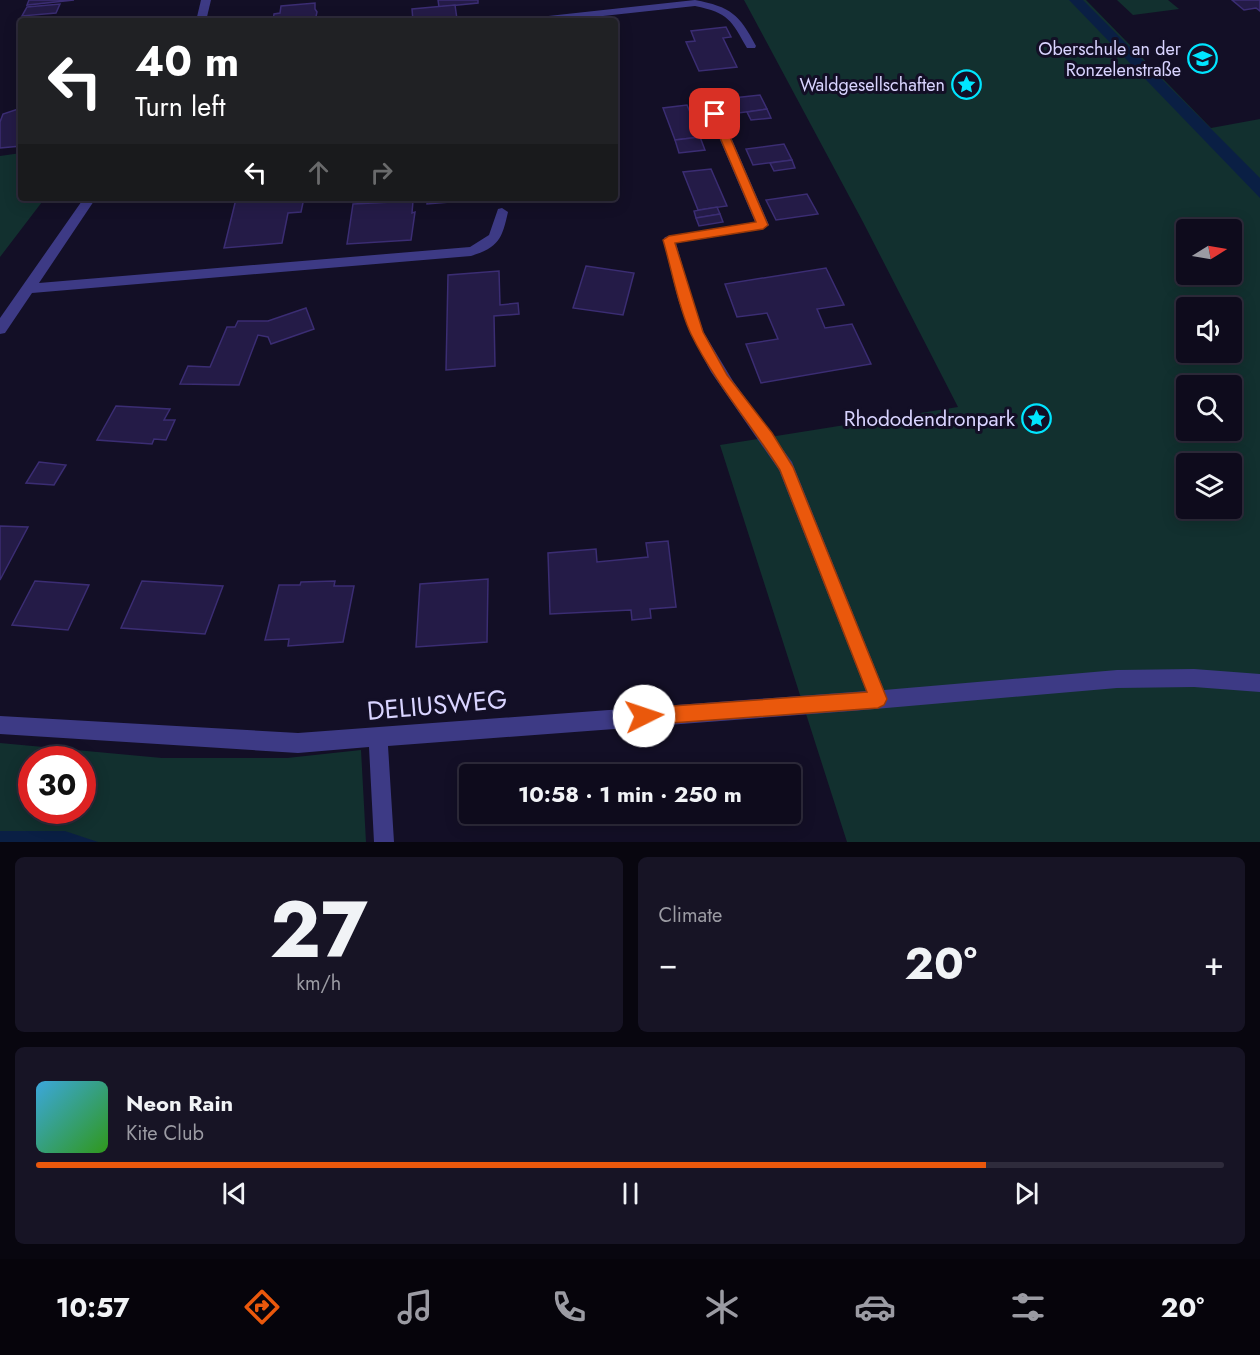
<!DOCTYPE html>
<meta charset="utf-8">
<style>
body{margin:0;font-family:Jost,sans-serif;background:#171425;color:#f1f3f6;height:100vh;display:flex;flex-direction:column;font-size:22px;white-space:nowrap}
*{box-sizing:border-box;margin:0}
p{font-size:20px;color:#9b9ba3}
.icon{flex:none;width:33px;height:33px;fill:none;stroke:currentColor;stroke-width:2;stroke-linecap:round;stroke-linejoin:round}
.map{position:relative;height:842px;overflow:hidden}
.side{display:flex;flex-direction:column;gap:15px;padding:15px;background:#08060f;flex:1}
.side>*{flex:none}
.banner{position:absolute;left:18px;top:18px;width:600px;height:183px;border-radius:6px;box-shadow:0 3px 15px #0003,0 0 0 2px #2e2b3b;background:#202124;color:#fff;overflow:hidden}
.needle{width:39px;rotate:79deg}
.buttons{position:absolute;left:1176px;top:219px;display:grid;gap:12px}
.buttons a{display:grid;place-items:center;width:66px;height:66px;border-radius:6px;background:#0e0b1c;box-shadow:0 3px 15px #0003,0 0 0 2px #2e2b3b;font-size:30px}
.speed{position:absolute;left:18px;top:746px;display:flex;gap:12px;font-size:30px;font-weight:700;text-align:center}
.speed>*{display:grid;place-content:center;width:78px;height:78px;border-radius:50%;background:#0e0b1c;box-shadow:0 3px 15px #0003,0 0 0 2px #2e2b3b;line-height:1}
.speed .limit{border:9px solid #d22;background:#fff;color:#111}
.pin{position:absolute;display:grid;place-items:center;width:51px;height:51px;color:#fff;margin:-26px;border-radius:12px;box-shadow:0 3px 9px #0006}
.me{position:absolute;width:66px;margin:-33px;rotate:86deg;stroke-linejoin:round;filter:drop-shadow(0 0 4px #0008)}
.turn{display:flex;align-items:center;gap:21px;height:126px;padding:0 18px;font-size:27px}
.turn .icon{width:78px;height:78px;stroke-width:2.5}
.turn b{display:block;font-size:42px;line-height:51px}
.lanes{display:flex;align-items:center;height:57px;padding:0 18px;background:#0003;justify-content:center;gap:30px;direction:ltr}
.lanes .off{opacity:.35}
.big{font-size:45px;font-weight:700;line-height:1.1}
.side .tile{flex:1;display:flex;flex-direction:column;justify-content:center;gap:9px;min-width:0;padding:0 21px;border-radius:9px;background:#171425}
.side .dial{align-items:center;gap:0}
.dial b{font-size:78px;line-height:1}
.song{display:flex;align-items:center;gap:18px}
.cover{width:72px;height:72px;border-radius:9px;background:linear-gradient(135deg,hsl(200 70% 55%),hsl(110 70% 35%))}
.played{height:6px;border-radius:3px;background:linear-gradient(90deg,#ea580c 80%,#2e2b3b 80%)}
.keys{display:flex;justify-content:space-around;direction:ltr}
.heat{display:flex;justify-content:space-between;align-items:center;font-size:33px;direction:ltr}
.side .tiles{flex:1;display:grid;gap:15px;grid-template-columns:1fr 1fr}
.tile:last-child{grid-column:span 2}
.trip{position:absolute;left:459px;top:764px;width:342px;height:60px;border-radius:6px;background:#0e0b1c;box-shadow:0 3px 15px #0003,0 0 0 2px #2e2b3b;font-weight:700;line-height:60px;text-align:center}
.dock{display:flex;height:96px;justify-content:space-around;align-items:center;background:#06040b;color:#9b9ba3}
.dock .icon{width:42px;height:42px}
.dock .active{color:#ea580c}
.dock b{font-size:27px;color:#f1f3f6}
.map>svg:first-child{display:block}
</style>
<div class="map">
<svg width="1260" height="842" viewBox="0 0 1260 842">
<rect width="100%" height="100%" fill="#130f26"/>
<!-- green -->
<g fill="#12302f" fill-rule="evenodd">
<path d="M744,0H1086L1211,128L1260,119V842H847L720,445L958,407L863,222ZM1186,230H1232V274H1186ZM1186,308H1232V352H1186ZM1186,386H1232V430H1186ZM1186,464H1232V508H1186Z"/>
<path d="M1117,0H1168L1179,9L1133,15Z"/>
<path d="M21,153V198H45L0,257V156Z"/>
<path d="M0,743L162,758H287L361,750L366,842H0ZM32,759H82V810H32Z"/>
</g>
<!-- water -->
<g fill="#0a1f44">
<path d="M1069,0H1083L1260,178V198Z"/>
<path d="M0,831H65L98,842H0Z"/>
</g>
<!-- building -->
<g fill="#241b47" stroke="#3b2d73" stroke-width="1.5">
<path d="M29,0H74L27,5Z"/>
<path d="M438,0H478V3L439,7Z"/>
<path d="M1232,0H1260V11L1256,8L1244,10Z"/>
<path d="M315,3V9L317,12L315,21H273L274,14L280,13L281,6Z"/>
<path d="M60,4L56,13L22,16L27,7Z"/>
<path d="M455,5L457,19L413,21L412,9Z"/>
<path d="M726,27L731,37L723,38L737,67L699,71L686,42L695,41L691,31Z"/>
<path d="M760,95L767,109L731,114L724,99Z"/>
<path d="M687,105L700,137L675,140L663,108Z"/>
<path d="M21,108V146L0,148V122L3,114Z"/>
<path d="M767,109L771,118L751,120L747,112Z"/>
<path d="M700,137L705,150L679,153L675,140Z"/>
<path d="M784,144L792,160L753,165L746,149Z"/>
<path d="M792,160L795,168L774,171L770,163Z"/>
<path d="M711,169L727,206L698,210L683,172Z"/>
<path d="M807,194L818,214L776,220L766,200Z"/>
<path d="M254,198H304L301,212L288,213L282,243L224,248L236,199Z"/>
<path d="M427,198H486V199L427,204Z"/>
<path d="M413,201L412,213L415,212L411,240L347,244L353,204Z"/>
<path d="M717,207L720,214L696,218L694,211Z"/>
<path d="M720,214L723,222L699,226L696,218Z"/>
<path d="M586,266L634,273L623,315L573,308Z"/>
<path d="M826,268L844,305L817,309L825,328L852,324L871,364L761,383L746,344L778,339L767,313L737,317L725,284Z"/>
<path d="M499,271L500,305L518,303L519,314L494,316L495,366L446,370L448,275Z"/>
<path d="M306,308L314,329L271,344L268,337L258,335L239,385L180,384L188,366L210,367L227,327H235L238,321H268Z"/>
<path d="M116,406L170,409L164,420H175L166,440L154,439L152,444L97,440Z"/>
<path d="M39,462L66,465L54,485L26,483Z"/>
<path d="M0,526L28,527L0,580Z"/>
<path d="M668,541L676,607L650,609L651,618L632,620L631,610L550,614L548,553L596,549L597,562L648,557L646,543Z"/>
<path d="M488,579L487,642L416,647L420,584Z"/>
<path d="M35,581L89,585L68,630L12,625Z"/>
<path d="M142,581L223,586L205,634L121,628Z"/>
<path d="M335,581L334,586H354L343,642L288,646L289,639L265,640L279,585H300L301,582Z"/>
</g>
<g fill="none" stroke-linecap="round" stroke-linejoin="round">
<!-- minor -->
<g fill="#3d3a85" fill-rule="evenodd">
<path d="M201,0H211L206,21H196Z"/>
<path d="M695,0C731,7 739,14 756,46L755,48H747C731,20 729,13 695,6L557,21H525L530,18Z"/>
<path d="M715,111L721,114L769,225L763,229L676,243L692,299L704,333L733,381L792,462L884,690L1117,670L1194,669L1260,674V692L1194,687L1117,688L852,711L388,746L394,842H374L369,747L298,753L0,734V716L298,733L866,691L779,470L711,372L690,333L678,299L663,240L665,237L755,222L709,114Z"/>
<path d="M84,198H96L39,283L470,247L489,235L498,209L502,208L508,212C502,239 499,247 471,256L32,293L5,333L0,334V318Z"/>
</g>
</g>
<!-- route -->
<path fill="#ea580c" stroke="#983908" stroke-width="1.5" d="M711,112L720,114L768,225L763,229L675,243L703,332L727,375L772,433L793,467L887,699L884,705L878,708L644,725L637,722L635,716L637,710L644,708L867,692L780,470C751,424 715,383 691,334C678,307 672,270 663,240L669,236L756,222L710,114Z"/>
<!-- icons -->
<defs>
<symbol id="school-ring" viewBox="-11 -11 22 22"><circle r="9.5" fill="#130f26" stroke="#00e5ff" stroke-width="1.5"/><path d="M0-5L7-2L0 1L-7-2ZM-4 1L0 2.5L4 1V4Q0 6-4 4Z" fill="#00e5ff"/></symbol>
<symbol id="sight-ring" viewBox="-11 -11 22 22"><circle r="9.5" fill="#130f26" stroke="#00e5ff" stroke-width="1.5"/><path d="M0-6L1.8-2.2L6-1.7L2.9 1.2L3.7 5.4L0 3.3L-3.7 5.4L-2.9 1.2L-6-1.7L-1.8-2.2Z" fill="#00e5ff"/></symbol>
</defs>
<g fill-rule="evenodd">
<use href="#school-ring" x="1186" y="42" width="33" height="33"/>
<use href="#sight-ring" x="950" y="68" width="33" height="33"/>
<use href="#sight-ring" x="1020" y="402" width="33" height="33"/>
</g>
<g text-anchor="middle" stroke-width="6" stroke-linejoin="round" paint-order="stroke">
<!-- far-poi labels -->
<g font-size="18" fill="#d9d4ff" stroke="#130f26" text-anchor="end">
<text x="1181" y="55">Oberschule an der<tspan x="1181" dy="21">Ronzelenstraße</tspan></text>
<text x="945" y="91">Waldgesellschaften</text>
</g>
<!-- poi labels -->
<g font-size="21" fill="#d9d4ff" stroke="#130f26" text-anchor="end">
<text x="1015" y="426">Rhododendronpark</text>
</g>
<!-- near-street labels -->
<g font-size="26" fill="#d9d4ff" stroke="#130f26">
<text transform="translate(437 705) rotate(-5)" y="9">DELIUSWEG</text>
</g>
</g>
</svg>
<div class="buttons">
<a><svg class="needle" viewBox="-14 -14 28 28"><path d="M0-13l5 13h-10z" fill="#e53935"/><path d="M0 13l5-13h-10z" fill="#9b9ba3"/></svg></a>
<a><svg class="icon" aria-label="sound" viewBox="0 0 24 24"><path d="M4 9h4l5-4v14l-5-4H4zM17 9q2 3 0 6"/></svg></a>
<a><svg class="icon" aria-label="search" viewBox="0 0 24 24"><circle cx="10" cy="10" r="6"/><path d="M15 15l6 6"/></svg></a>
<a><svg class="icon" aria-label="layers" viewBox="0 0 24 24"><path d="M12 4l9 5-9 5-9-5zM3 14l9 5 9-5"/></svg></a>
</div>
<div class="speed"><div class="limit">30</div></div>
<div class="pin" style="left:715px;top:114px;background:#d93025"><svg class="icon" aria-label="arrive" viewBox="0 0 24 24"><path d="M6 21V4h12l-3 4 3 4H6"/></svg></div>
<svg class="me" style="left:644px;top:716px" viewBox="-20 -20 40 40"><circle r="19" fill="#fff"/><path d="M0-13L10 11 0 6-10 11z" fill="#ea580c"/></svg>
<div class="trip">10:58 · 1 min · 250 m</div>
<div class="banner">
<div class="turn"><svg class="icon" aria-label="left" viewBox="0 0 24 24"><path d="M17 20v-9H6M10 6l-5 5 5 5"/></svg><div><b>40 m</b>Turn left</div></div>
<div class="lanes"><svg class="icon" aria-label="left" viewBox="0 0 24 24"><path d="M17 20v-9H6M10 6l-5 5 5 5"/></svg><svg class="icon off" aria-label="ahead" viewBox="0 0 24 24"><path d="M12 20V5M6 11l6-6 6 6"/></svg><svg class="icon off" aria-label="right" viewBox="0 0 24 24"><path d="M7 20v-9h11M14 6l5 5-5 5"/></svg></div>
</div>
</div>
<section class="side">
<div class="tiles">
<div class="tile dial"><b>27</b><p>km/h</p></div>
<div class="tile"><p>Climate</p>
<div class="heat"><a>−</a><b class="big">20°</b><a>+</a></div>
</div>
<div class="tile">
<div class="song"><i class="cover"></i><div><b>Neon Rain</b><p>Kite Club</p></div></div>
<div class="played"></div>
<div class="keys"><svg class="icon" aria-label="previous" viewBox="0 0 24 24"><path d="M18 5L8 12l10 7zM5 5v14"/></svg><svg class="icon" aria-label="pause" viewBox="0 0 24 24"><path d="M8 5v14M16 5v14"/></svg><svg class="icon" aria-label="next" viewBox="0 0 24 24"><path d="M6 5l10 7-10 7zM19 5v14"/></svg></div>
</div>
</div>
</section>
<nav class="dock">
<b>10:57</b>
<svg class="icon active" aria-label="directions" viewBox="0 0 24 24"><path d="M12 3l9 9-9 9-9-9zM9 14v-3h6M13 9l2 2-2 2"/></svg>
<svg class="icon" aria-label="music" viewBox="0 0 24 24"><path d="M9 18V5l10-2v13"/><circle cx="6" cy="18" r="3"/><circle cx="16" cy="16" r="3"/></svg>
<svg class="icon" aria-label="phone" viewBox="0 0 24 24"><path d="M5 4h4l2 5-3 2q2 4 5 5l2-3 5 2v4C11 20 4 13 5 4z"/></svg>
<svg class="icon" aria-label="climate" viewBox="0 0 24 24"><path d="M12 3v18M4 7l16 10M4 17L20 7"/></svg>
<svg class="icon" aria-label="car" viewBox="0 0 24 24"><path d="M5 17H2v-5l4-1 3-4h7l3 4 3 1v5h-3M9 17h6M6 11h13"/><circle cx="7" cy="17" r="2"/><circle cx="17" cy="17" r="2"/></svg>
<svg class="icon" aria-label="filters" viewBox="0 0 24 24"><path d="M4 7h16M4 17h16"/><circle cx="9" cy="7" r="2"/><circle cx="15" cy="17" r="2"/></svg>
<b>20°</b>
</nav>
